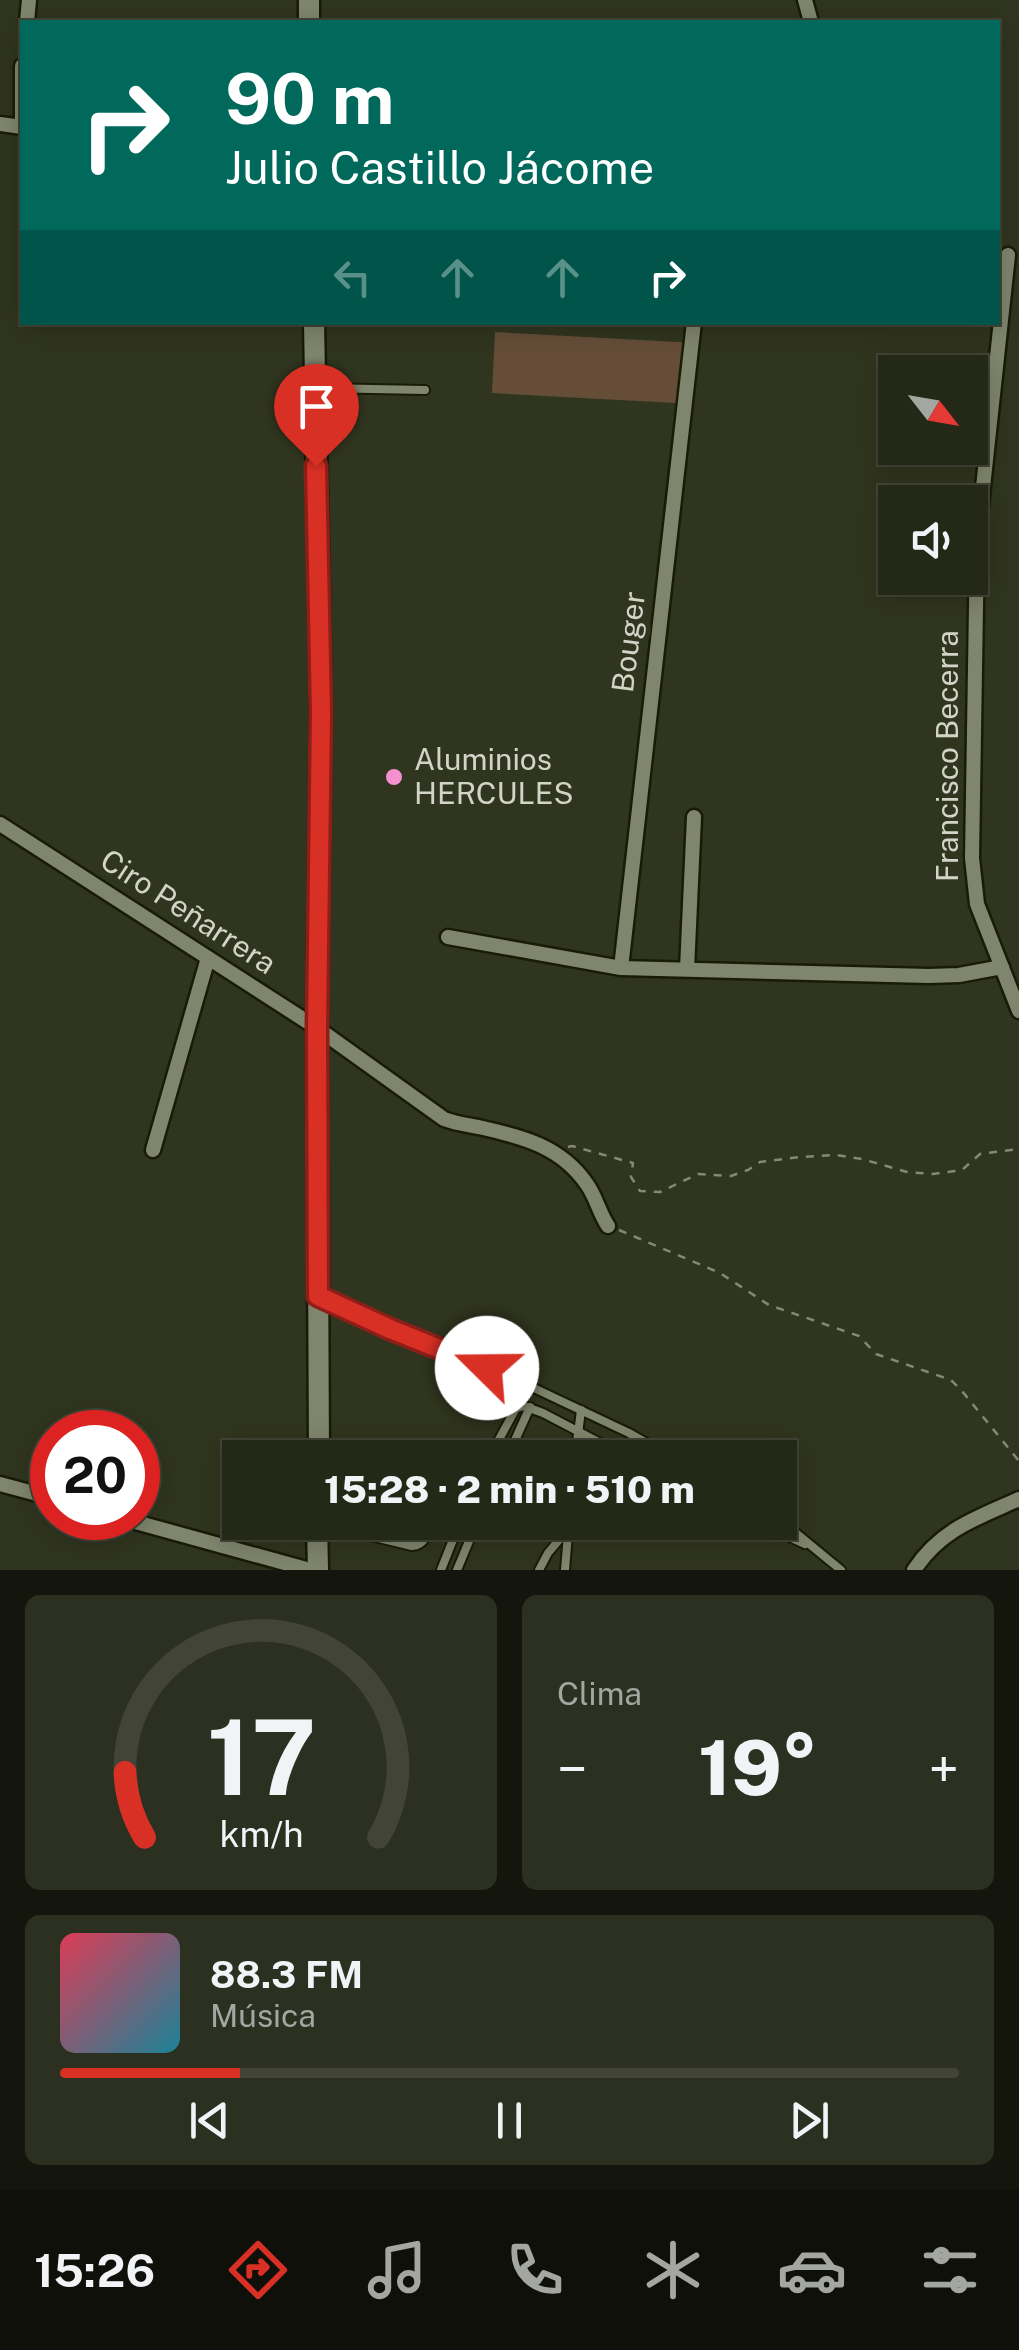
<!DOCTYPE html>
<html lang="es">
<meta charset="utf-8">
<style>
body{margin:0;font-family:"Public Sans",sans-serif;background:#2c3020;color:#f1f3f6;height:100vh;display:flex;flex-direction:column;font-size:38px;white-space:nowrap}
*{box-sizing:border-box;margin:0}
p{font-size:32px;color:#a3a6a1}
.icon{flex:none;width:55px;height:55px;fill:none;stroke:currentColor;stroke-width:2;stroke-linecap:round;stroke-linejoin:round}
.map{position:relative;height:1570px;overflow:hidden}
.sheet{display:flex;flex-direction:column;gap:25px;padding:25px;background:#14160d;flex:1}
.sheet>*{flex:none}
.guide{position:absolute;left:20px;top:20px;width:980px;height:305px;border-radius:0px;box-shadow:0 5px 25px #0003,0 0 0 2px #414436;background:#00695c;color:#fff;overflow:hidden}
.needle{width:65px;rotate:121deg}
.tools{position:absolute;left:878px;top:355px;display:grid;gap:20px}
.tools a{display:grid;place-items:center;width:110px;height:110px;border-radius:0px;background:#242817;box-shadow:0 5px 25px #0003,0 0 0 2px #414436;font-size:50px}
.speed{position:absolute;left:30px;top:1410px;display:flex;gap:20px;font-size:50px;font-weight:700;text-align:center}
.speed>*{display:grid;place-content:center;width:130px;height:130px;border-radius:50%;background:#242817;box-shadow:0 5px 25px #0003,0 0 0 2px #414436;line-height:1}
.speed .limit{border:15px solid #d22;background:#fff;color:#111}
.pin{position:absolute;display:grid;place-items:center;width:85px;height:85px;color:#fff;margin:-102px -42px;border-radius:50% 50% 50% 0;rotate:-45deg;box-shadow:0 0 10px #0007}
.pin .icon{rotate:45deg}
.me{position:absolute;width:110px;margin:-55px;rotate:292deg;stroke-linejoin:round;filter:drop-shadow(0 0 8px #0008)}
.turn{display:flex;align-items:center;gap:35px;height:210px;padding:0 40px;font-size:45px}
.turn .icon{width:130px;height:130px;stroke-width:2.5}
.turn b{display:block;font-size:70px;line-height:85px}
.lanes{display:flex;align-items:center;height:95px;padding:0 40px;background:#0003;justify-content:center;gap:50px;direction:ltr}
.lanes .off{opacity:.35}
.big{font-size:75px;font-weight:800;line-height:1.1}
.sheet .tile{flex:1;display:flex;flex-direction:column;justify-content:center;gap:15px;min-width:0;padding:0 35px;border-radius:15px;background:#2c3020}
.sheet .dial{align-items:center;gap:0}
.dial svg{height:260px;overflow:visible;fill:none;stroke:#414436;stroke-width:7;stroke-linecap:round;text-anchor:middle}
.dial text{fill:#f1f3f6;stroke:none}
.song{display:flex;align-items:center;gap:30px}
.cover{width:120px;height:120px;border-radius:15px;background:linear-gradient(135deg,hsl(350 70% 55%),hsl(190 70% 35%))}
.played{height:10px;border-radius:5px;background:linear-gradient(90deg,#d93025 20%,#414436 20%)}
.keys{display:flex;justify-content:space-around;direction:ltr}
.heat{display:flex;justify-content:space-between;align-items:center;font-size:55px;direction:ltr}
.sheet .tiles{flex:1;display:grid;gap:25px;grid-template-columns:1fr 1fr}
.tile:last-child{grid-column:span 2}
.trip{position:absolute;left:222px;top:1440px;width:575px;height:100px;border-radius:0px;background:#242817;box-shadow:0 5px 25px #0003,0 0 0 2px #414436;font-weight:800;line-height:100px;text-align:center}
.tabs{display:flex;height:160px;justify-content:space-around;align-items:center;background:#0e1009;color:#a3a6a1}
.tabs .icon{width:70px;height:70px}
.tabs .active{color:#d93025}
.tabs b{font-size:45px;color:#f1f3f6}
.map>svg:first-child{display:block}
</style>
<div class="map">
<svg width="1019" height="1570" viewBox="0 0 1019 1570">
<rect width="100%" height="100%" fill="#30351f"/>
<!-- green -->
<path fill="#654d38" d="M495,332L696,343L693,404L492,393Z"/>
<g fill="none" stroke-linecap="round" stroke-linejoin="round">
<defs>
<g id="service">
<path d="M320,388L425,390"/>
<path d="M323,1298L390,1329L519,1381L629,1433L673,1458"/>
<path d="M489,1458L516,1408L524,1406L543,1413L629,1458"/>
<path d="M507,1458L530,1407"/>
<path d="M575,1458L581,1410"/>
<path d="M780,1520L841,1570"/>
<path d="M756,1522L805,1544"/>
<path d="M321,1524L412,1546C425,1545 428,1534 430,1522"/>
<path d="M441,1570L460,1522"/>
<path d="M457,1570L477,1522"/>
<path d="M539,1570L548,1553L569,1528"/>
<path d="M565,1570L569,1522"/>
</g>
<g id="minor">
<path d="M805,0L811,22"/>
<path d="M27,22L29,0"/>
<path d="M0,124L22,127"/>
<path d="M22,127V66"/>
<path d="M1008,255L977,543L972,858L977,904L1019,1011"/>
<path d="M0,824L317,1028L444,1119C457,1124 469,1125 483,1128C523,1137 561,1147 586,1183C596,1196 599,1213 608,1226"/>
<path d="M448,937L621,968L929,976L959,975L1002,967"/>
<path d="M621,968L694,322"/>
<path d="M687,969L694,817"/>
<path d="M153,1150L208,958"/>
<path d="M0,1484L52,1498"/>
<path d="M121,1518L310,1570"/>
<path d="M914,1570C941,1529 977,1518 1019,1499"/>
</g>
<g id="secondary">
<path d="M309,0V22"/>
<path d="M314,322L321,712L317,1028L319,1458"/>
<path d="M317,1522L318,1570"/>
</g>
</defs>
<!-- service casing -->
<use href="#service" stroke="#181c07" stroke-width="12"/>
<!-- minor casing -->
<use href="#minor" stroke="#181c07" stroke-width="19"/>
<!-- secondary casing -->
<use href="#secondary" stroke="#181c07" stroke-width="25"/>
<!-- path -->
<g stroke="#848877" stroke-width="2.5" stroke-dasharray="8 8" stroke-linecap="butt">
<path d="M568,1147L572,1146L633,1163L631,1177L640,1191L660,1192L698,1174L731,1176L748,1170L760,1162L800,1157L836,1155L862,1159L907,1172L933,1174L962,1170L980,1154L1019,1149"/>
<path d="M619,1230L720,1273L769,1305L859,1336L876,1354L951,1380L962,1391L1019,1461"/>
</g>
<!-- service -->
<use href="#service" stroke="#80866d" stroke-width="8"/>
<!-- minor -->
<use href="#minor" stroke="#80866d" stroke-width="14"/>
<!-- secondary -->
<use href="#secondary" stroke="#80866d" stroke-width="20"/>
</g>
<g fill="none" stroke-linecap="round" stroke-linejoin="round">
<defs>
<path id="route" d="M316,466L321,712L317,1028L318,1296L390,1329L487,1368"/>
</defs>
<!-- route casing -->
<use href="#route" stroke="#8d1f18" stroke-width="25"/>
<!-- route -->
<use href="#route" stroke="#d93025" stroke-width="18"/>
</g>
<!-- markers -->
<circle fill="#f590d1" stroke="#30351f" stroke-width="4" cx="394" cy="777" r="10"/>
<g text-anchor="middle" stroke-width="10" stroke-linejoin="round" paint-order="stroke">
<!-- street labels -->
<g font-size="30" fill="#d1d4c7" stroke="#30351f">
<text transform="translate(629 642) rotate(-83)" y="10">Bouger</text>
<text transform="translate(948 756) rotate(-90)" y="10">Francisco Becerra</text>
<text transform="translate(188 912) rotate(33)" y="10">Ciro Peñarrera</text>
</g>
<!-- poi labels -->
<g font-size="30" fill="#d1d4c7" stroke="#30351f" text-anchor="start">
<text x="414" y="770">Aluminios<tspan x="414" dy="34">HERCULES</tspan></text>
</g>
</g>
</svg>
<div class="tools">
<a><svg class="needle" viewBox="-14 -14 28 28"><path d="M0-13l5 13h-10z" fill="#e53935"/><path d="M0 13l5-13h-10z" fill="#a3a6a1"/></svg></a>
<a><svg class="icon" aria-label="sound" viewBox="0 0 24 24"><path d="M4 9h4l5-4v14l-5-4H4zM17 9q2 3 0 6"/></svg></a>
</div>
<div class="speed"><div class="limit">20</div></div>
<div class="pin" style="left:316px;top:466px;background:#d93025"><svg class="icon" aria-label="arrive" viewBox="0 0 24 24"><path d="M6 21V4h12l-3 4 3 4H6"/></svg></div>
<svg class="me" style="left:487px;top:1368px" viewBox="-20 -20 40 40"><circle r="19" fill="#fff"/><path d="M0-13L10 11 0 6-10 11z" fill="#d93025"/></svg>
<div class="trip">15:28 · 2 min · 510 m</div>
<div class="guide">
<div class="turn"><svg class="icon" aria-label="right" viewBox="0 0 24 24"><path d="M7 20v-9h11M14 6l5 5-5 5"/></svg><div><b>90 m</b>Julio Castillo Jácome</div></div>
<div class="lanes"><svg class="icon off" aria-label="left" viewBox="0 0 24 24"><path d="M17 20v-9H6M10 6l-5 5 5 5"/></svg><svg class="icon off" aria-label="ahead" viewBox="0 0 24 24"><path d="M12 20V5M6 11l6-6 6 6"/></svg><svg class="icon off" aria-label="ahead" viewBox="0 0 24 24"><path d="M12 20V5M6 11l6-6 6 6"/></svg><svg class="icon" aria-label="right" viewBox="0 0 24 24"><path d="M7 20v-9h11M14 6l5 5-5 5"/></svg></div>
</div>
</div>
<section class="sheet">
<div class="tiles">
<div class="tile dial"><svg viewBox="0 0 100 80">
<path d="M14 69A42 42 0 1 1 86 69"/>
<path d="M14 69A42 42 0 0 1 8 49" stroke="#d93025"/>
<text x="50" y="56" font-size="32" font-weight="700">17</text>
<text x="50" y="72" font-size="11">km/h</text>
</svg></div>
<div class="tile"><p>Clima</p>
<div class="heat"><a>−</a><b class="big">19°</b><a>+</a></div>
</div>
<div class="tile">
<div class="song"><i class="cover"></i><div><b>88.3 FM</b><p>Música</p></div></div>
<div class="played"></div>
<div class="keys"><svg class="icon" aria-label="previous" viewBox="0 0 24 24"><path d="M18 5L8 12l10 7zM5 5v14"/></svg><svg class="icon" aria-label="pause" viewBox="0 0 24 24"><path d="M8 5v14M16 5v14"/></svg><svg class="icon" aria-label="next" viewBox="0 0 24 24"><path d="M6 5l10 7-10 7zM19 5v14"/></svg></div>
</div>
</div>
</section>
<nav class="tabs">
<b>15:26</b>
<svg class="icon active" aria-label="directions" viewBox="0 0 24 24"><path d="M12 3l9 9-9 9-9-9zM9 14v-3h6M13 9l2 2-2 2"/></svg>
<svg class="icon" aria-label="music" viewBox="0 0 24 24"><path d="M9 18V5l10-2v13"/><circle cx="6" cy="18" r="3"/><circle cx="16" cy="16" r="3"/></svg>
<svg class="icon" aria-label="phone" viewBox="0 0 24 24"><path d="M5 4h4l2 5-3 2q2 4 5 5l2-3 5 2v4C11 20 4 13 5 4z"/></svg>
<svg class="icon" aria-label="climate" viewBox="0 0 24 24"><path d="M12 3v18M4 7l16 10M4 17L20 7"/></svg>
<svg class="icon" aria-label="car" viewBox="0 0 24 24"><path d="M5 17H2v-5l4-1 3-4h7l3 4 3 1v5h-3M9 17h6M6 11h13"/><circle cx="7" cy="17" r="2"/><circle cx="17" cy="17" r="2"/></svg>
<svg class="icon" aria-label="filters" viewBox="0 0 24 24"><path d="M4 7h16M4 17h16"/><circle cx="9" cy="7" r="2"/><circle cx="15" cy="17" r="2"/></svg>
</nav>
